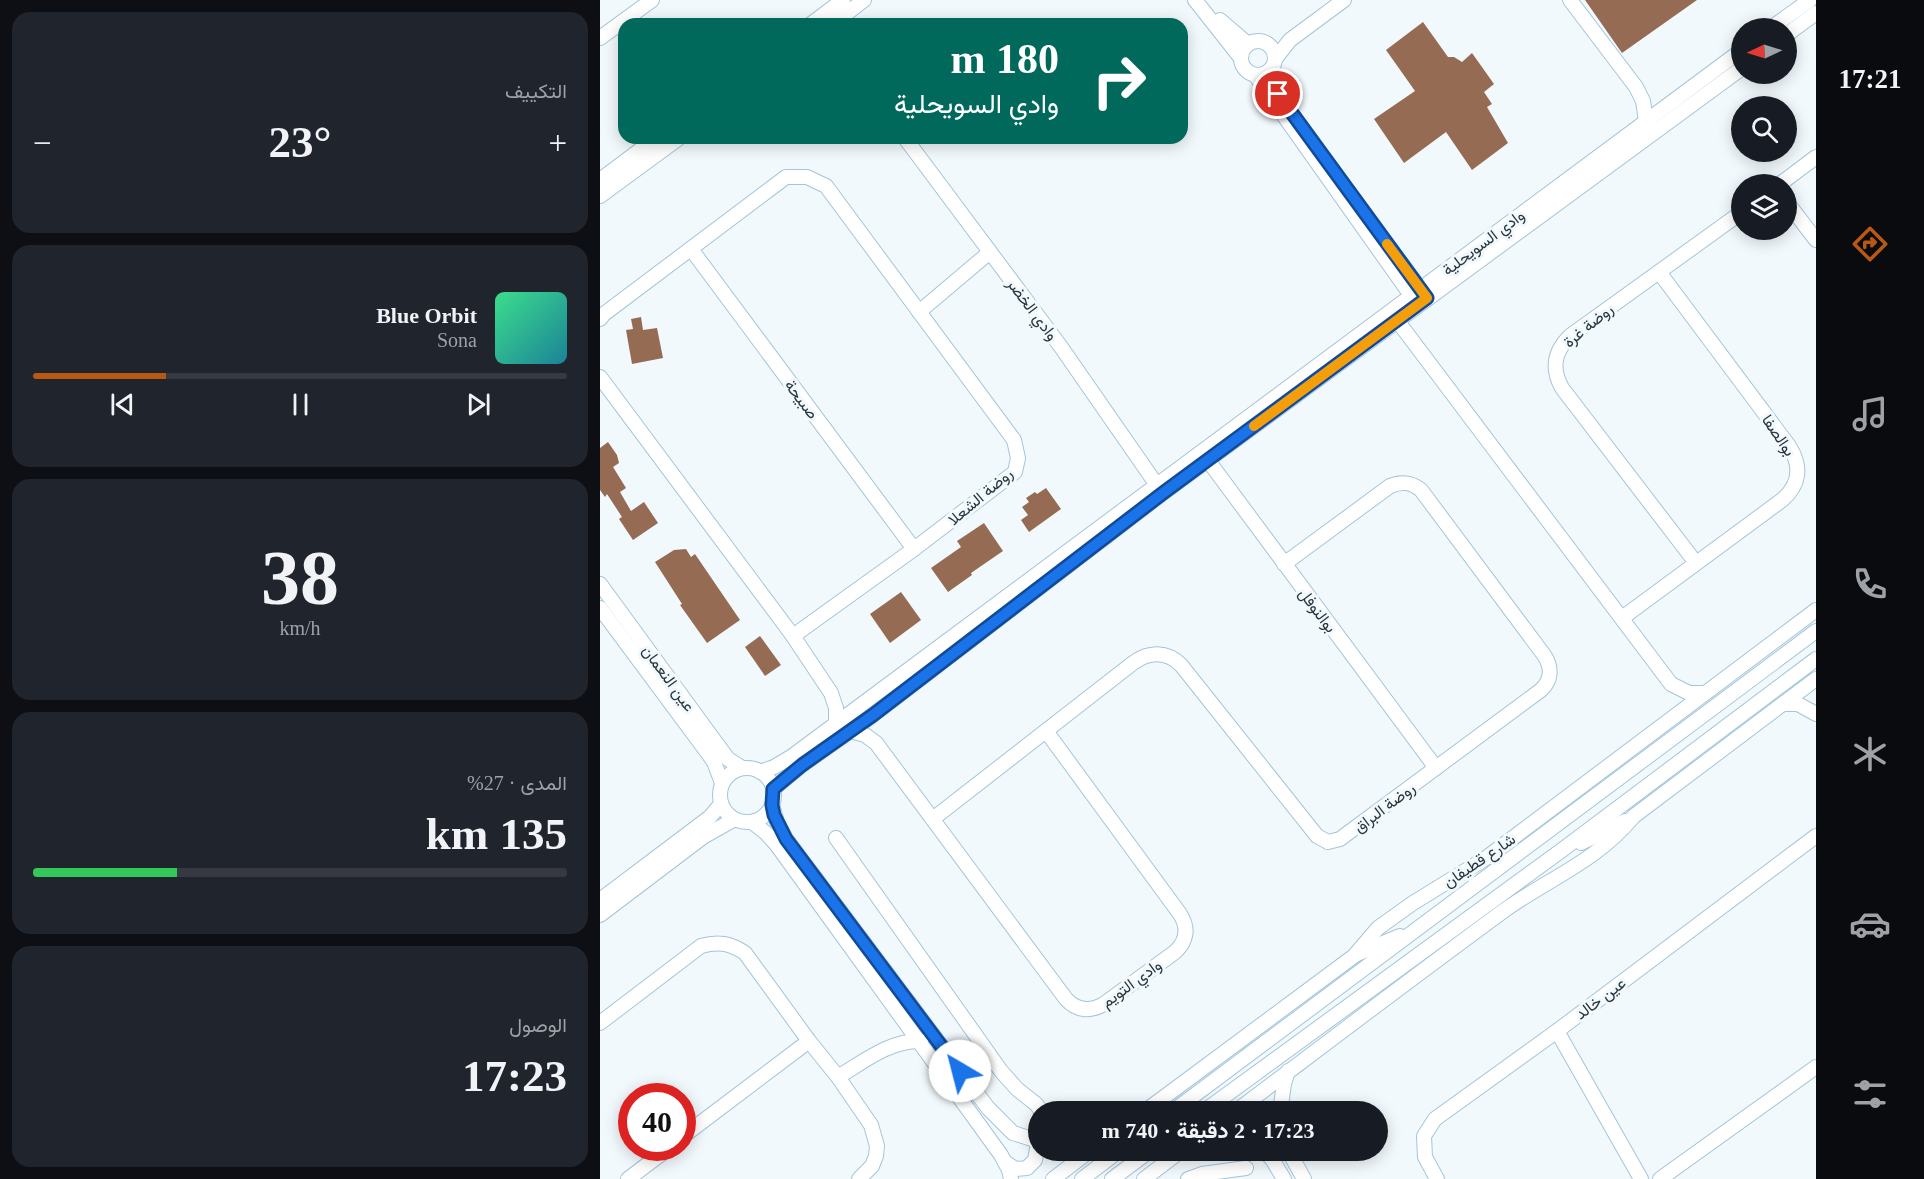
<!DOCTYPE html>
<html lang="ar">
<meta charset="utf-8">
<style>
body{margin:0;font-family:"Times New Roman",Vazirmatn,serif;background:#20242c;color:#f1f3f6;direction:rtl;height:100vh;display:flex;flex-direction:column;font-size:22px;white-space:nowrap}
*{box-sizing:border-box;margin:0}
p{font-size:20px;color:#9ea1a6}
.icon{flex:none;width:33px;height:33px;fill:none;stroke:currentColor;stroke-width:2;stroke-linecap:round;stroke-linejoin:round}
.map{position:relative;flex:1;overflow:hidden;direction:ltr}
.details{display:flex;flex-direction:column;gap:12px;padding:12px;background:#0d0f14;width:600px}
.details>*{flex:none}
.hud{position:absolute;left:18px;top:18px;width:570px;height:126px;border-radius:18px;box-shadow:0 3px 15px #0003;direction:rtl;background:#00695c;color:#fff;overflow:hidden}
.needle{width:39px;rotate:266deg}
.fabs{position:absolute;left:1131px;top:18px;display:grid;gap:12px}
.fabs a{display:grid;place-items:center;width:66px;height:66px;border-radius:50%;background:#171b24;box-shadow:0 3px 15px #0003;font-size:30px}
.speed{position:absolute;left:18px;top:1083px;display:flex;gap:12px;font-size:30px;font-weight:700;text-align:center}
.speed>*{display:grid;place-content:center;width:78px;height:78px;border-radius:50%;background:#171b24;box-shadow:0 3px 15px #0003;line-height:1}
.speed .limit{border:9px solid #d22;background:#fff;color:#111}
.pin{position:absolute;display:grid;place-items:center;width:51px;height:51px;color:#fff;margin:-26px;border:3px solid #fff;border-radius:50%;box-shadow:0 2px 6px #0007}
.me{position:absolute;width:66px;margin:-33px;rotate:323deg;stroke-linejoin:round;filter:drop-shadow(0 0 4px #0008)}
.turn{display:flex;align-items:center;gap:21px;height:126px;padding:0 30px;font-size:27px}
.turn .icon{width:78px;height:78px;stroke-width:2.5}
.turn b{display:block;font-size:42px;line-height:51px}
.big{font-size:45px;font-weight:700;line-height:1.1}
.details .card{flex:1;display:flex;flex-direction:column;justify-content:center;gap:9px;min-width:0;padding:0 21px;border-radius:18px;background:#20242c}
.details .dial{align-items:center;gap:0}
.dial b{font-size:78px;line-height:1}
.song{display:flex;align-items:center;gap:18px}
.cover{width:72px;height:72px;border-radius:9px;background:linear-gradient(135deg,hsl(150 70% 55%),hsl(190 70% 35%))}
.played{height:6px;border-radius:3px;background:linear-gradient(90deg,#b85813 25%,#363941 25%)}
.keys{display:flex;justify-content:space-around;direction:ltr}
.heat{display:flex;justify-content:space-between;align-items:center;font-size:33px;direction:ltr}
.charge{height:9px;border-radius:4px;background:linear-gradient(90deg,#34c759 27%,#363941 0)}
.trip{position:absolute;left:428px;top:1101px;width:360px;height:60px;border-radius:30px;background:#171b24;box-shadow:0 3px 15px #0003;font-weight:700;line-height:60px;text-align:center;direction:rtl}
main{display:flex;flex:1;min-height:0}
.tab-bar{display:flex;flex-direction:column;width:108px;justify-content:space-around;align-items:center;background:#090b0e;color:#9ea1a6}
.tab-bar .icon{width:42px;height:42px}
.tab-bar .selected{color:#b85813}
.tab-bar b{font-size:27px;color:#f1f3f6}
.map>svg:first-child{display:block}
</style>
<main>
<nav class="tab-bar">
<b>17:21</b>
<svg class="icon selected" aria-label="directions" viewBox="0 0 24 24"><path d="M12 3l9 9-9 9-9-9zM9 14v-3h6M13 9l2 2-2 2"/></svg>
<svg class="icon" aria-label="music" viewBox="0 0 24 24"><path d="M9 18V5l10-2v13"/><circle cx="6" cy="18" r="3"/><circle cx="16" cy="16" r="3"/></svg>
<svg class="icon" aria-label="phone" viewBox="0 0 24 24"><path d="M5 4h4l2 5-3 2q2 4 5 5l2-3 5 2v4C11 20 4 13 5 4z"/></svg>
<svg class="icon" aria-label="climate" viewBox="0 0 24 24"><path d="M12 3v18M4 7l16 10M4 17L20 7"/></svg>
<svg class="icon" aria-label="car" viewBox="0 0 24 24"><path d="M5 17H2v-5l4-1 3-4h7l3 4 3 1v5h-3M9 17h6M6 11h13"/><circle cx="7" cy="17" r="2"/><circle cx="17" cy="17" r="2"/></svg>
<svg class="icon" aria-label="filters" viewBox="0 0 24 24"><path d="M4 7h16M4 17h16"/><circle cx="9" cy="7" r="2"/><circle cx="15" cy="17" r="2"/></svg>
</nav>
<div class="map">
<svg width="1216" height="1179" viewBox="0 0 1216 1179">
<rect width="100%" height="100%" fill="#f2f9fd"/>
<!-- building -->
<g fill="#966b54">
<path d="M985,0H1097L1022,53Z"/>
<path d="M823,22L848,57H854L862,62L872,53L894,84L884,92L892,104L887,107L908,143L872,170L846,132L804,163L774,119L815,91L786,50Z"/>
<path d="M41,317L43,330L57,328L63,358L32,364L26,330L33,329L31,319Z"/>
<path d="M8,442L17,455L19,463L13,467L26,488L20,492L31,511L44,502L58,523L33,540L19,519L22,517L7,494L5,497L0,490V448Z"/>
<path d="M446,488L461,509L429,532L421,520L428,515L422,507L429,502L426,498L435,492L437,494Z"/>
<path d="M384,523L403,551L371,573L372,575L348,592L331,568L361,547L357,541Z"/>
<path d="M86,549L91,557L95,554L140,620L107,643L80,605L82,604L55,562L74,550Z"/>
<path d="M301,592L321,620L290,643L270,614Z"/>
<path d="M160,636L181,665L165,676L145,647Z"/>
</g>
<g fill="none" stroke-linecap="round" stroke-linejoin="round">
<defs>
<g id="minor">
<path d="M595,0L640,57"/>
<path d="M970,0L1036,87L1043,101L1046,121L1049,126"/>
<path d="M620,20L648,44"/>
<path d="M211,24L243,0"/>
<path d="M233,24L264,0"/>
<path d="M1171,28L1210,0"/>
<path d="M1186,35L1216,13"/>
<path d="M0,38L52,0"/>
<circle cx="658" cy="58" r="17"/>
<path d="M675,59L690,40L744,0"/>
<path d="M670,70L678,94L685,106"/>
<path d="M655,75L815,301"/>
<path d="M305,138L461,347L561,491"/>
<path d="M0,180L56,138"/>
<path d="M1180,184L1216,157"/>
<path d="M748,191L824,294"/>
<path d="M0,196L79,138"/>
<path d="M1186,201L1216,240"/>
<path d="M91,249L314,549"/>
<path d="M319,312L390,252"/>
<path d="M793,315L1071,684L1089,693H1103"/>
<path d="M0,319L4,314L186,177H207L226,186L414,440L418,458L415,472L314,549L193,636"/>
<path d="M0,377L193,636L231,693L236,708V723"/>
<path d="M604,455L836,768"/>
<path d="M1096,563L962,388C951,368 954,352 970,336L1142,212"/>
<path d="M0,584L111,736L128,759L142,768"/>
<path d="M0,608L107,752L114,762L122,783"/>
<path d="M1022,618L1182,500C1200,485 1202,466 1189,446L1059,272"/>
<path d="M1183,704H1198L1216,714"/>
<path d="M251,731L265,735L276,743L466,999C477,1011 490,1012 504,1004L575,952C587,941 589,928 580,914L446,731"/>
<circle cx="147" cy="795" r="27"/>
<path d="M160,772L174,767L191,757L1142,50"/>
<path d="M173,789L202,765L273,715L563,493L1142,68"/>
<path d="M172,805L177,822L186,839L388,1108L413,1133L438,1141"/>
<path d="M334,818L533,663C549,651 567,651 581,665L717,836L728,842L740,839L941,690C952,680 952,667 944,655L821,490C811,482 802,481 790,486L684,564"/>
<path d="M152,822L166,833L176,844L401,1155L409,1170L411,1179"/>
<path d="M236,838L401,1071L417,1089L436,1104L442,1112"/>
<path d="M981,843L1025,821"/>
<path d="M0,900L110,817L121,804"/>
<path d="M0,915L103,837L133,820"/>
<path d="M757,954L800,936"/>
<path d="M0,1023L101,946C118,941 130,943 145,953L209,1041L238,1077L271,1125L277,1146L276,1156L272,1166L259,1179"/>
<path d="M957,1031L1041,1179"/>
<path d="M238,1077C263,1062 290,1040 321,1041"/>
<path d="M544,1112L754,956L778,928L813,903L886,858L1216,610"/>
<path d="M572,1112L1216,631"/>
<path d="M603,1112L962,850L1216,659"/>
<path d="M635,1112C724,1045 812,978 902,912C949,878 996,862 1034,816L1216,679"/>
<path d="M680,1112L684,1084L688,1071"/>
<path d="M82,1137L209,1041"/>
<path d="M663,1150L672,1159L684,1179"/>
<path d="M688,1150L704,1179"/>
<path d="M405,1162L415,1169L427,1168L435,1160L438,1143"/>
<path d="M28,1179L69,1148"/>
<path d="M453,1179L491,1150"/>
<path d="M482,1179L520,1150"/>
<path d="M512,1179L551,1150"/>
<path d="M544,1179L582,1150"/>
<path d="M588,1179L602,1174L646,1168"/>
<path d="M837,1179L825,1157L824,1136L835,1119L957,1031L1216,836"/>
<path d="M1060,1179L1216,1067"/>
</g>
</defs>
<!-- minor casing -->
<use href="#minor" stroke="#a4c5da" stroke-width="16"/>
<!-- minor -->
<use href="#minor" stroke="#fff" stroke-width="14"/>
</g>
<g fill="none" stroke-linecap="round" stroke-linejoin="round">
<defs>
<path id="route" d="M360,1071L186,839L174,815L172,805L173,789L202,765L273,715L563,493L827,298L678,94"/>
</defs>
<!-- route casing -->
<use href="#route" stroke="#114b97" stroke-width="15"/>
<!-- route -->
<use href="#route" stroke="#1a73e8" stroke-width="10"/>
<!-- slow -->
<path stroke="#f59e0b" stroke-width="10" d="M654,426L827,298L787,244"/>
</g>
<g text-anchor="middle" stroke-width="6" stroke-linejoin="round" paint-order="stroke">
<!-- street labels -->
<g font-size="16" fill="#28363e" stroke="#f2f9fd">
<text transform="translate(883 242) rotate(-37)" y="6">وادي السويحلية</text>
<text transform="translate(433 309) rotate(53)" y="6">وادي الخضر</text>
<text transform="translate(988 325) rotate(-39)" y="6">روضة غرة</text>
<text transform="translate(202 399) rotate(53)" y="6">صبيحة</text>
<text transform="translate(1179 435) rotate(56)" y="6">بوالصفا</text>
<text transform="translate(380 496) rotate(-40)" y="6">روضة الشعلا</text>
<text transform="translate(718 610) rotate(53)" y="6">بوالنوفل</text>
<text transform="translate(69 678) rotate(54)" y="6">عين النعمان</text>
<text transform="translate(784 807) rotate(-37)" y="6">روضة البراق</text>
<text transform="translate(879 860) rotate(-34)" y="6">شارع قطيفان</text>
<text transform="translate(531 983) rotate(-36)" y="6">وادي التويم</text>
<text transform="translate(1000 998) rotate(-37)" y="6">عين خالد</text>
</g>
</g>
</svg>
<div class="fabs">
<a><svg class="needle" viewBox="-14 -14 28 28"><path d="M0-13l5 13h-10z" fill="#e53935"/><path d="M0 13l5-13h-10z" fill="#9ea1a6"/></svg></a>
<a><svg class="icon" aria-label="search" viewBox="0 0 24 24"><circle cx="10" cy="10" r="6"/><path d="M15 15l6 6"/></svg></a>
<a><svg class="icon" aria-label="layers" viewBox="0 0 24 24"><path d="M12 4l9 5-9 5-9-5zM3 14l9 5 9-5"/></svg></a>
</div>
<div class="speed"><div class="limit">40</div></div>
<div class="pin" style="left:678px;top:94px;background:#d93025"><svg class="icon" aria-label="arrive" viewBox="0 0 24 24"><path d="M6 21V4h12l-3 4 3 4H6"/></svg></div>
<svg class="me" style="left:360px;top:1071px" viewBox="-20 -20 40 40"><circle r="19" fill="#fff"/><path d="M0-13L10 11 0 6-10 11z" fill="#1a73e8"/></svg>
<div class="trip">17:23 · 2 دقيقة · 740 m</div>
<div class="hud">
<div class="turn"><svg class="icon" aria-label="right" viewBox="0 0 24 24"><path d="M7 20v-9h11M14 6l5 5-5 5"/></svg><div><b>180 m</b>وادي السويحلية</div></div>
</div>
</div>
<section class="details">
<div class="card"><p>التكييف</p>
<div class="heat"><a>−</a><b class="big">23°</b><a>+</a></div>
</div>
<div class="card">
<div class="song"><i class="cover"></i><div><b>Blue Orbit</b><p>Sona</p></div></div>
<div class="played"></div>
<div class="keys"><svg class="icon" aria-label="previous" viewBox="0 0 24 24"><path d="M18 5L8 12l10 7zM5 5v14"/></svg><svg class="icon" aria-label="pause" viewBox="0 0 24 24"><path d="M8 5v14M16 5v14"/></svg><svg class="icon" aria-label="next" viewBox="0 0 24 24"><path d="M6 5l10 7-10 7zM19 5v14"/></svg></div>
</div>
<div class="card dial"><b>38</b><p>km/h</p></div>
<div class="card"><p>المدى · 27%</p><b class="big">135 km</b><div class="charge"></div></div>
<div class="card"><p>الوصول</p><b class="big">17:23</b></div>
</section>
</main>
